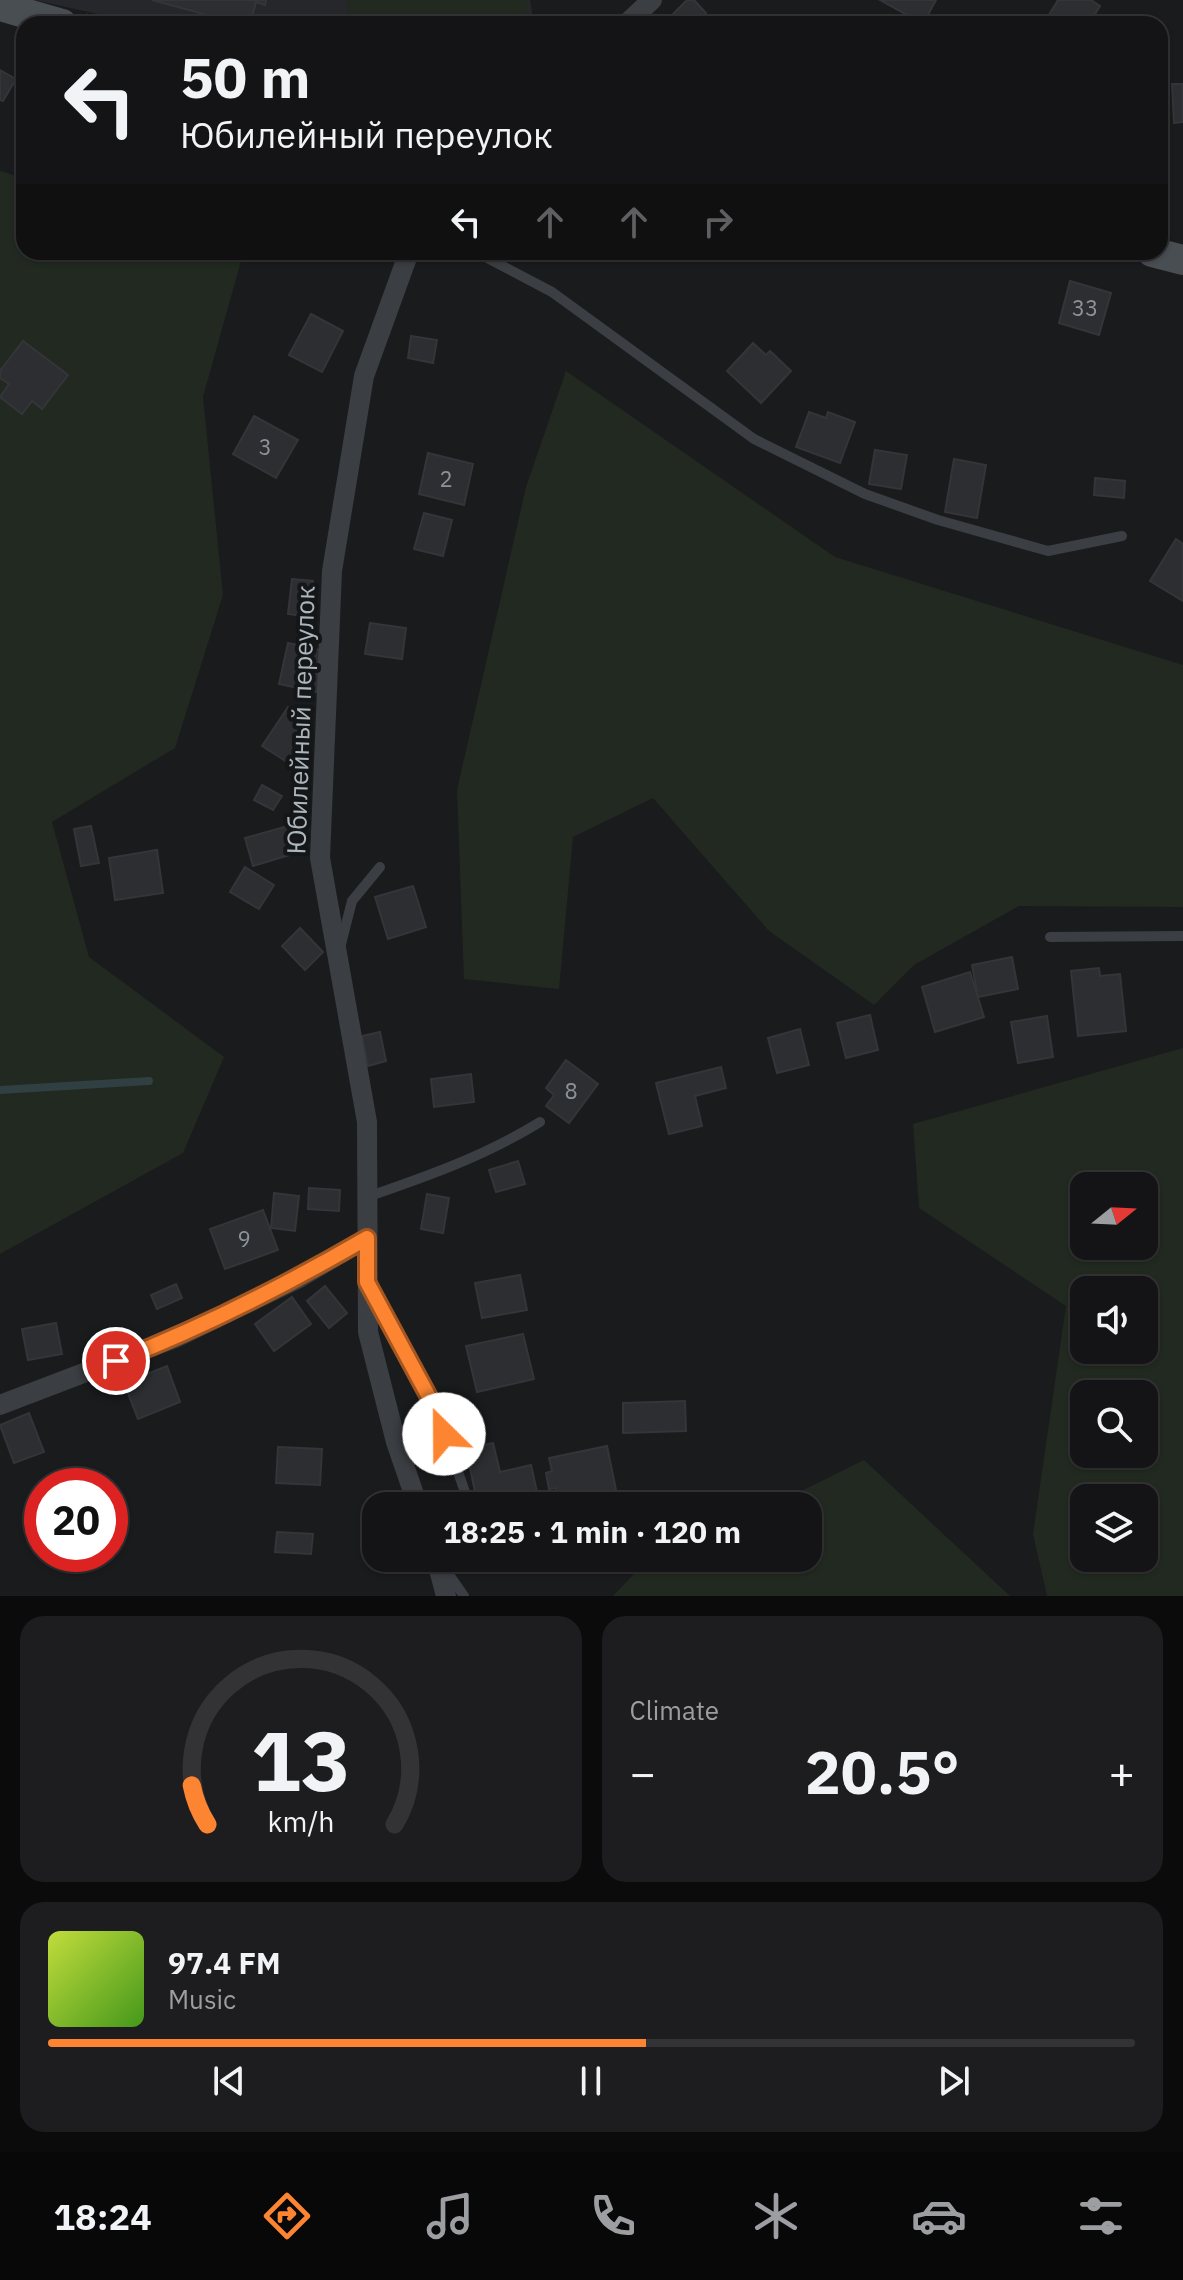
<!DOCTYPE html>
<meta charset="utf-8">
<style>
body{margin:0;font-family:"IBM Plex Sans",sans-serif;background:#1d1d1f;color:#f1f3f6;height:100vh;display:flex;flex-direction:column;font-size:30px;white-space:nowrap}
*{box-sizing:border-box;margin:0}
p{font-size:26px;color:#9d9ea1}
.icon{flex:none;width:44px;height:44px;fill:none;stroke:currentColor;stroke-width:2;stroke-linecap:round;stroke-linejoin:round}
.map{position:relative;height:1596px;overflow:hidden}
.drawer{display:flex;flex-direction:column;gap:20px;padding:20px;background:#0b0b0c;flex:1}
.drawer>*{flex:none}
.hud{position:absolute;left:16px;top:16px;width:1152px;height:244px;border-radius:24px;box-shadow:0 2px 6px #0004,0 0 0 2px #333335;background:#141416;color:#f1f3f6;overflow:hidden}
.needle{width:52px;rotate:72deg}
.controls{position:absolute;left:1070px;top:1172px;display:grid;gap:16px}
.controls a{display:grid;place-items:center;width:88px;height:88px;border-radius:16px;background:#141416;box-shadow:0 2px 6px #0004,0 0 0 2px #333335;font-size:40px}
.speed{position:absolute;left:24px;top:1468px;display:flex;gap:16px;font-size:40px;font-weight:700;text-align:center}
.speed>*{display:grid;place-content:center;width:104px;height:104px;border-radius:50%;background:#141416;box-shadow:0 2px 6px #0004,0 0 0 2px #333335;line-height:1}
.speed .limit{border:12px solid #d22;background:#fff;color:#111}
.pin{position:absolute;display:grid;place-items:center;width:68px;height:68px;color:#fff;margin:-34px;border:4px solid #fff;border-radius:50%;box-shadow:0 2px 8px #0007}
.me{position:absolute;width:88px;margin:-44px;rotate:337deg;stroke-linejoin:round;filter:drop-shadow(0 0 6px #0008)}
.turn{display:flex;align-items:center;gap:28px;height:168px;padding:0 32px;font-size:36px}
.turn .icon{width:104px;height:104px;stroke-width:2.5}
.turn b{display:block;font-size:56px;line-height:68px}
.lanes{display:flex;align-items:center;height:76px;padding:0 32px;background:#0003;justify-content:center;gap:40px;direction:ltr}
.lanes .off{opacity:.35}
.big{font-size:60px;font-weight:800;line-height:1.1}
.drawer .tile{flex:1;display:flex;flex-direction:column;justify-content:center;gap:12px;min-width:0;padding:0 28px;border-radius:24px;background:#1d1d1f}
.drawer .dial{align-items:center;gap:0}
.dial svg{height:208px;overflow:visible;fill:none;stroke:#333335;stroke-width:7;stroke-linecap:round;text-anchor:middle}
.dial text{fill:#f1f3f6;stroke:none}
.song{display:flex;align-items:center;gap:24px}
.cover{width:96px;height:96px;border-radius:12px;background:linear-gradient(135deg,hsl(70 70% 55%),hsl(100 70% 35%))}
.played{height:8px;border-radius:4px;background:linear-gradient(90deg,#fd8532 55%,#333335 55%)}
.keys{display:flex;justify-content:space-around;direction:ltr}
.heat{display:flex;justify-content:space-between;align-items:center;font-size:44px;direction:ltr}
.drawer .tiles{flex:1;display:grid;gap:20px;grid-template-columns:1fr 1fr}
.tile:last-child{grid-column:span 2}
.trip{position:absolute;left:362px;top:1492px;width:460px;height:80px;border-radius:24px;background:#141416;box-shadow:0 2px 6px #0004,0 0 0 2px #333335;font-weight:800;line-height:80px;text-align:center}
.dock{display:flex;height:128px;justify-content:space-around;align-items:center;background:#080809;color:#9d9ea1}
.dock .icon{width:56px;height:56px}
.dock .active{color:#fd8532}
.dock b{font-size:36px;color:#f1f3f6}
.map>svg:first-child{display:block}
</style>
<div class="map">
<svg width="1183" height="1596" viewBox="0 0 1183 1596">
<rect width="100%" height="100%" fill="#1a1b1d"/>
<!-- built -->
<path fill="#26272a" d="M34,0H530L534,24H143Z"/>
<!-- green -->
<g fill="#212920" fill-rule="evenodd">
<path d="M346,0H526L529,24H349Z"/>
<path d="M0,171L24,178V252H222L241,261L203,397L223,595L175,748L52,822L89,957L224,1057L183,1153L0,1254Z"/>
<path d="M566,371L835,557L1183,665V907L1019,906L914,965L874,1005L769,931L653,798L573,837L559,989L464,979L457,790L526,487Z"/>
<path d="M1183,1048V1596H1047L1033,1534L1066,1306L919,1208L913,1124ZM1144,1186V1246H1084V1186ZM1144,1290V1350H1084V1290ZM1144,1394V1454H1084V1394ZM1144,1498V1558H1084V1498Z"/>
<path d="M864,1460L1010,1596H613L634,1574L655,1558H808V1506H771Z"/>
</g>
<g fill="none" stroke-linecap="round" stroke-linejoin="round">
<!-- stream -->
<path stroke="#2f3f42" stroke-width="8" d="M0,1090L149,1081"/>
</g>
<!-- building -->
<g fill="#2d2e31" stroke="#343539" stroke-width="2">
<path d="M152,0H266L265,5L256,2L250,24H241Z"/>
<path d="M687,0H694L706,13L695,24H669L666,21Z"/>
<path d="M880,0H936L923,24Z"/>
<path d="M1058,0H1091L1100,6L1089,24H1046L1044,23Z"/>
<path d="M0,70L16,79L3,101L0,100Z"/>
<path d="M1172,84H1183V122L1174,123Z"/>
<path d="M1070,281L1111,293L1099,335L1059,323Z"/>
<path d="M311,314L343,331L322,372L289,355Z"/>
<path d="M411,336L437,340L433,363L408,358Z"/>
<path d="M23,341L68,375L42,409L32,401L22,414L0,397L9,384L0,378V371Z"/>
<path d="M753,343L766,355L770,351L791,371L761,403L727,371Z"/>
<path d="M809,412L826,418L828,412L855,422L840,463L796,447Z"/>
<path d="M254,416L298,440L276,478L233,454Z"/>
<path d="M875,450L907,455L901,489L869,484Z"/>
<path d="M428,453L473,464L464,505L419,494Z"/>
<path d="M954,459L986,465L977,518L945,512Z"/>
<path d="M1095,478L1125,481L1124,498L1094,495Z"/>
<path d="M424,513L452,520L443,556L414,549Z"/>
<path d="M1176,539L1183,544V601L1150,581Z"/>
<path d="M292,579L313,581L310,617L288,614Z"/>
<path d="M370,623L406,628L402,659L365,654Z"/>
<path d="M288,643L325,651L317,692L279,684Z"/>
<path d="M288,707L313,723L287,762L262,746Z"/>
<path d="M262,785L282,796L273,810L254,800Z"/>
<path d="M91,826L99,863L81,866L74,829Z"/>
<path d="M288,826L296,853L253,866L245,838Z"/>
<path d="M157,850L163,893L115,900L109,858Z"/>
<path d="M245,867L274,885L259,909L230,892Z"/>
<path d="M413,886L426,927L388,939L375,897Z"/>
<path d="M300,928L323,952L305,970L282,946Z"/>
<path d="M1012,957L1018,989L978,997L972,965Z"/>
<path d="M1099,968L1100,976L1120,974L1126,1031L1078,1036L1071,971Z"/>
<path d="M970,972L984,1017L935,1032L922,987Z"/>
<path d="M870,1015L878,1050L846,1058L837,1023Z"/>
<path d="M1047,1016L1053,1057L1018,1063L1011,1022Z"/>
<path d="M800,1029L809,1065L777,1073L768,1038Z"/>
<path d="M380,1032L386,1061L368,1066L362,1036Z"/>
<path d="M566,1060L598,1084L569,1123L546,1106L554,1095L546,1088Z"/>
<path d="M721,1067L726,1088L695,1096L702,1126L669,1134L656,1083Z"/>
<path d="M471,1074L474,1102L434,1107L431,1079Z"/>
<path d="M518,1161L525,1184L496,1192L489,1170Z"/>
<path d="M309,1188L340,1190L339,1211L308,1209Z"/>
<path d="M274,1193L299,1196L295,1231L271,1228Z"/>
<path d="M427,1194L449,1198L443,1233L421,1229Z"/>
<path d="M263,1210L278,1250L225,1269L210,1229Z"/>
<path d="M520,1275L527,1310L482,1318L475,1283Z"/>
<path d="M176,1284L182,1298L157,1309L151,1295Z"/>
<path d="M325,1286L347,1313L329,1328L307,1301Z"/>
<path d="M292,1297L311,1324L274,1351L255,1324Z"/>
<path d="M56,1323L62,1354L28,1360L22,1329Z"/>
<path d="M523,1334L534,1379L477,1392L466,1346Z"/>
<path d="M167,1366L180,1402L138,1419L124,1383Z"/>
<path d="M685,1401L686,1431L623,1433V1403Z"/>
<path d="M29,1413L44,1452L14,1463L0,1425Z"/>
<path d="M493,1443L500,1472L531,1465L537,1492L505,1498L506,1504L478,1506L466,1449Z"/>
<path d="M607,1446L616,1490L559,1501L556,1488L549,1489L546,1473L552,1471L549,1458Z"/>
<path d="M278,1447L322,1449L320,1485L276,1483Z"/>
<path d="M277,1532L313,1534L311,1554L275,1552Z"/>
</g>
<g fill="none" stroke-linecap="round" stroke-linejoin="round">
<!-- path -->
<path stroke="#414549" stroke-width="5" stroke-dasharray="4 6" stroke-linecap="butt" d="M86,16L120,24"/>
<!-- lane -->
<g stroke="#3b3e42" stroke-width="10">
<path d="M476,252L552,292L754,439L865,494L938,520L1048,551L1122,536"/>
<path d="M1050,937L1183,936"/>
<path d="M341,944L352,901L380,867"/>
<path d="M367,1197C428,1176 485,1156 540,1122"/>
<path d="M371,1291L436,1410L470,1506"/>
<path d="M446,1570L464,1596"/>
</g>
<!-- street -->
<g stroke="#3b3e42" stroke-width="20">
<path d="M626,24L652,0"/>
<path d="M409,252L364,376L332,571L320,858L367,1122L368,1332L396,1442L418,1506"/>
<path d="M0,1405L175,1338L299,1278L367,1238"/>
<path d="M436,1558L446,1596"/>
</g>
<!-- secondary -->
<g stroke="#494e52" stroke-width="30">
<path d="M0,6L62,24"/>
<path d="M1152,252L1183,260"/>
</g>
</g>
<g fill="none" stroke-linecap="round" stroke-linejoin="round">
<defs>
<path id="route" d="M116,1361C204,1327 286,1285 367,1238V1282L436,1410L444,1434"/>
</defs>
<!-- route casing -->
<use href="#route" stroke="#a45620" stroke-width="20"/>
<!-- route -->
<use href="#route" stroke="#fd8532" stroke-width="14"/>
</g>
<g text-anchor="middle" stroke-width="8" stroke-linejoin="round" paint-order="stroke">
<!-- number labels -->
<g font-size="22" fill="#8c9399">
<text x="1085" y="316">33</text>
<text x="265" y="455">3</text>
<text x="446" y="487">2</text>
<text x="571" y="1099">8</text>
<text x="244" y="1247">9</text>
</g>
<!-- street labels -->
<g font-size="26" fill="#acb6bd" stroke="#151618">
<text transform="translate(301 720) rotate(-88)" y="9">Юбилейный переулок</text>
</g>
</g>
</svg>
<div class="controls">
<a><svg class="needle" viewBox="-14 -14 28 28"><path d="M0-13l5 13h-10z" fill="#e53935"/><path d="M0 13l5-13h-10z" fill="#9d9ea1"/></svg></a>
<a><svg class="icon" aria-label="sound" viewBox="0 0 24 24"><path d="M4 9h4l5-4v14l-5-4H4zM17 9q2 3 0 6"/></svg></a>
<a><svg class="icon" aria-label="search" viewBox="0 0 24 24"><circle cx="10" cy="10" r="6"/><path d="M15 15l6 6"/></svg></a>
<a><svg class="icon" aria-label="layers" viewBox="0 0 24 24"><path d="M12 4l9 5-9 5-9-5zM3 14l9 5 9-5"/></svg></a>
</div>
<div class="speed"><div class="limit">20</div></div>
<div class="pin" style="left:116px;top:1361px;background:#d93025"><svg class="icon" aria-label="arrive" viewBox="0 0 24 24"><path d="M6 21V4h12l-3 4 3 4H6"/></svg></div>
<svg class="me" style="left:444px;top:1434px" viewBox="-20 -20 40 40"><circle r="19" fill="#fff"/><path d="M0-13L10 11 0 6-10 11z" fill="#fd8532"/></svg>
<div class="trip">18:25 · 1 min · 120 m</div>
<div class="hud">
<div class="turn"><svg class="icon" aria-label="left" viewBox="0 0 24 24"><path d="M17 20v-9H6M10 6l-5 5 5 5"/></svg><div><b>50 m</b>Юбилейный переулок</div></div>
<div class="lanes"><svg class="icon" aria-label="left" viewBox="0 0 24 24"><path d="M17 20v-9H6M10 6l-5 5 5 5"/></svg><svg class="icon off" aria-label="ahead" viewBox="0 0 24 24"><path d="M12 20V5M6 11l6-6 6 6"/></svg><svg class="icon off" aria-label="ahead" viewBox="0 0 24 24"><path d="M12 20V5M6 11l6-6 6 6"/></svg><svg class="icon off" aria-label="right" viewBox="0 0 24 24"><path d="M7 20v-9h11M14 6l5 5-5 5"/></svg></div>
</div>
</div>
<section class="drawer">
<div class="tiles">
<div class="tile dial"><svg viewBox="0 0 100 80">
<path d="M14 69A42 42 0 1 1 86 69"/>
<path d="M14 69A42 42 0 0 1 8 54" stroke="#fd8532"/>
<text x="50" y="56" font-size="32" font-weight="700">13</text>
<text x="50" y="72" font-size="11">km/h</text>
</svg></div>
<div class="tile"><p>Climate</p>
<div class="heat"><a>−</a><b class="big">20.5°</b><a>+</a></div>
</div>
<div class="tile">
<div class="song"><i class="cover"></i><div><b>97.4 FM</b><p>Music</p></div></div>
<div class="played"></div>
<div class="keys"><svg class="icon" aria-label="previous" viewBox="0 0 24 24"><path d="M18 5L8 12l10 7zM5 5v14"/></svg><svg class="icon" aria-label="pause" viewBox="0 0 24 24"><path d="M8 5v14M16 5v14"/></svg><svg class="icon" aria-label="next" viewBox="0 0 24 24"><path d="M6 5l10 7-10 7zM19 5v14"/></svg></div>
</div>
</div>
</section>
<nav class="dock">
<b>18:24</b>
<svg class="icon active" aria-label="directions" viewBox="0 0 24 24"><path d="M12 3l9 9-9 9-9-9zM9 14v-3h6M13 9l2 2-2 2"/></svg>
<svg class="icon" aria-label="music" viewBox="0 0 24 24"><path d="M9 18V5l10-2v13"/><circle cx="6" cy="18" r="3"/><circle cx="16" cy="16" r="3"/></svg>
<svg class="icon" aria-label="phone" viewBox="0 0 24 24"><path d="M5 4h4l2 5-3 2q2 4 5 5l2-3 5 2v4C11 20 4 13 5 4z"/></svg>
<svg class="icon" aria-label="climate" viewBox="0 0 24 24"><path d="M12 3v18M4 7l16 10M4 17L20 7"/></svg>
<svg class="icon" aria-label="car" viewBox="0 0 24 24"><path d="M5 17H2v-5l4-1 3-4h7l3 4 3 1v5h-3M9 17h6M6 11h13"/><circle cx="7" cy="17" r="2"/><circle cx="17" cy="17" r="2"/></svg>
<svg class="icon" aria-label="filters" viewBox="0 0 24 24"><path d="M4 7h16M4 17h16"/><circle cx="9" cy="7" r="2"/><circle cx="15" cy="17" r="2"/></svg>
</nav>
